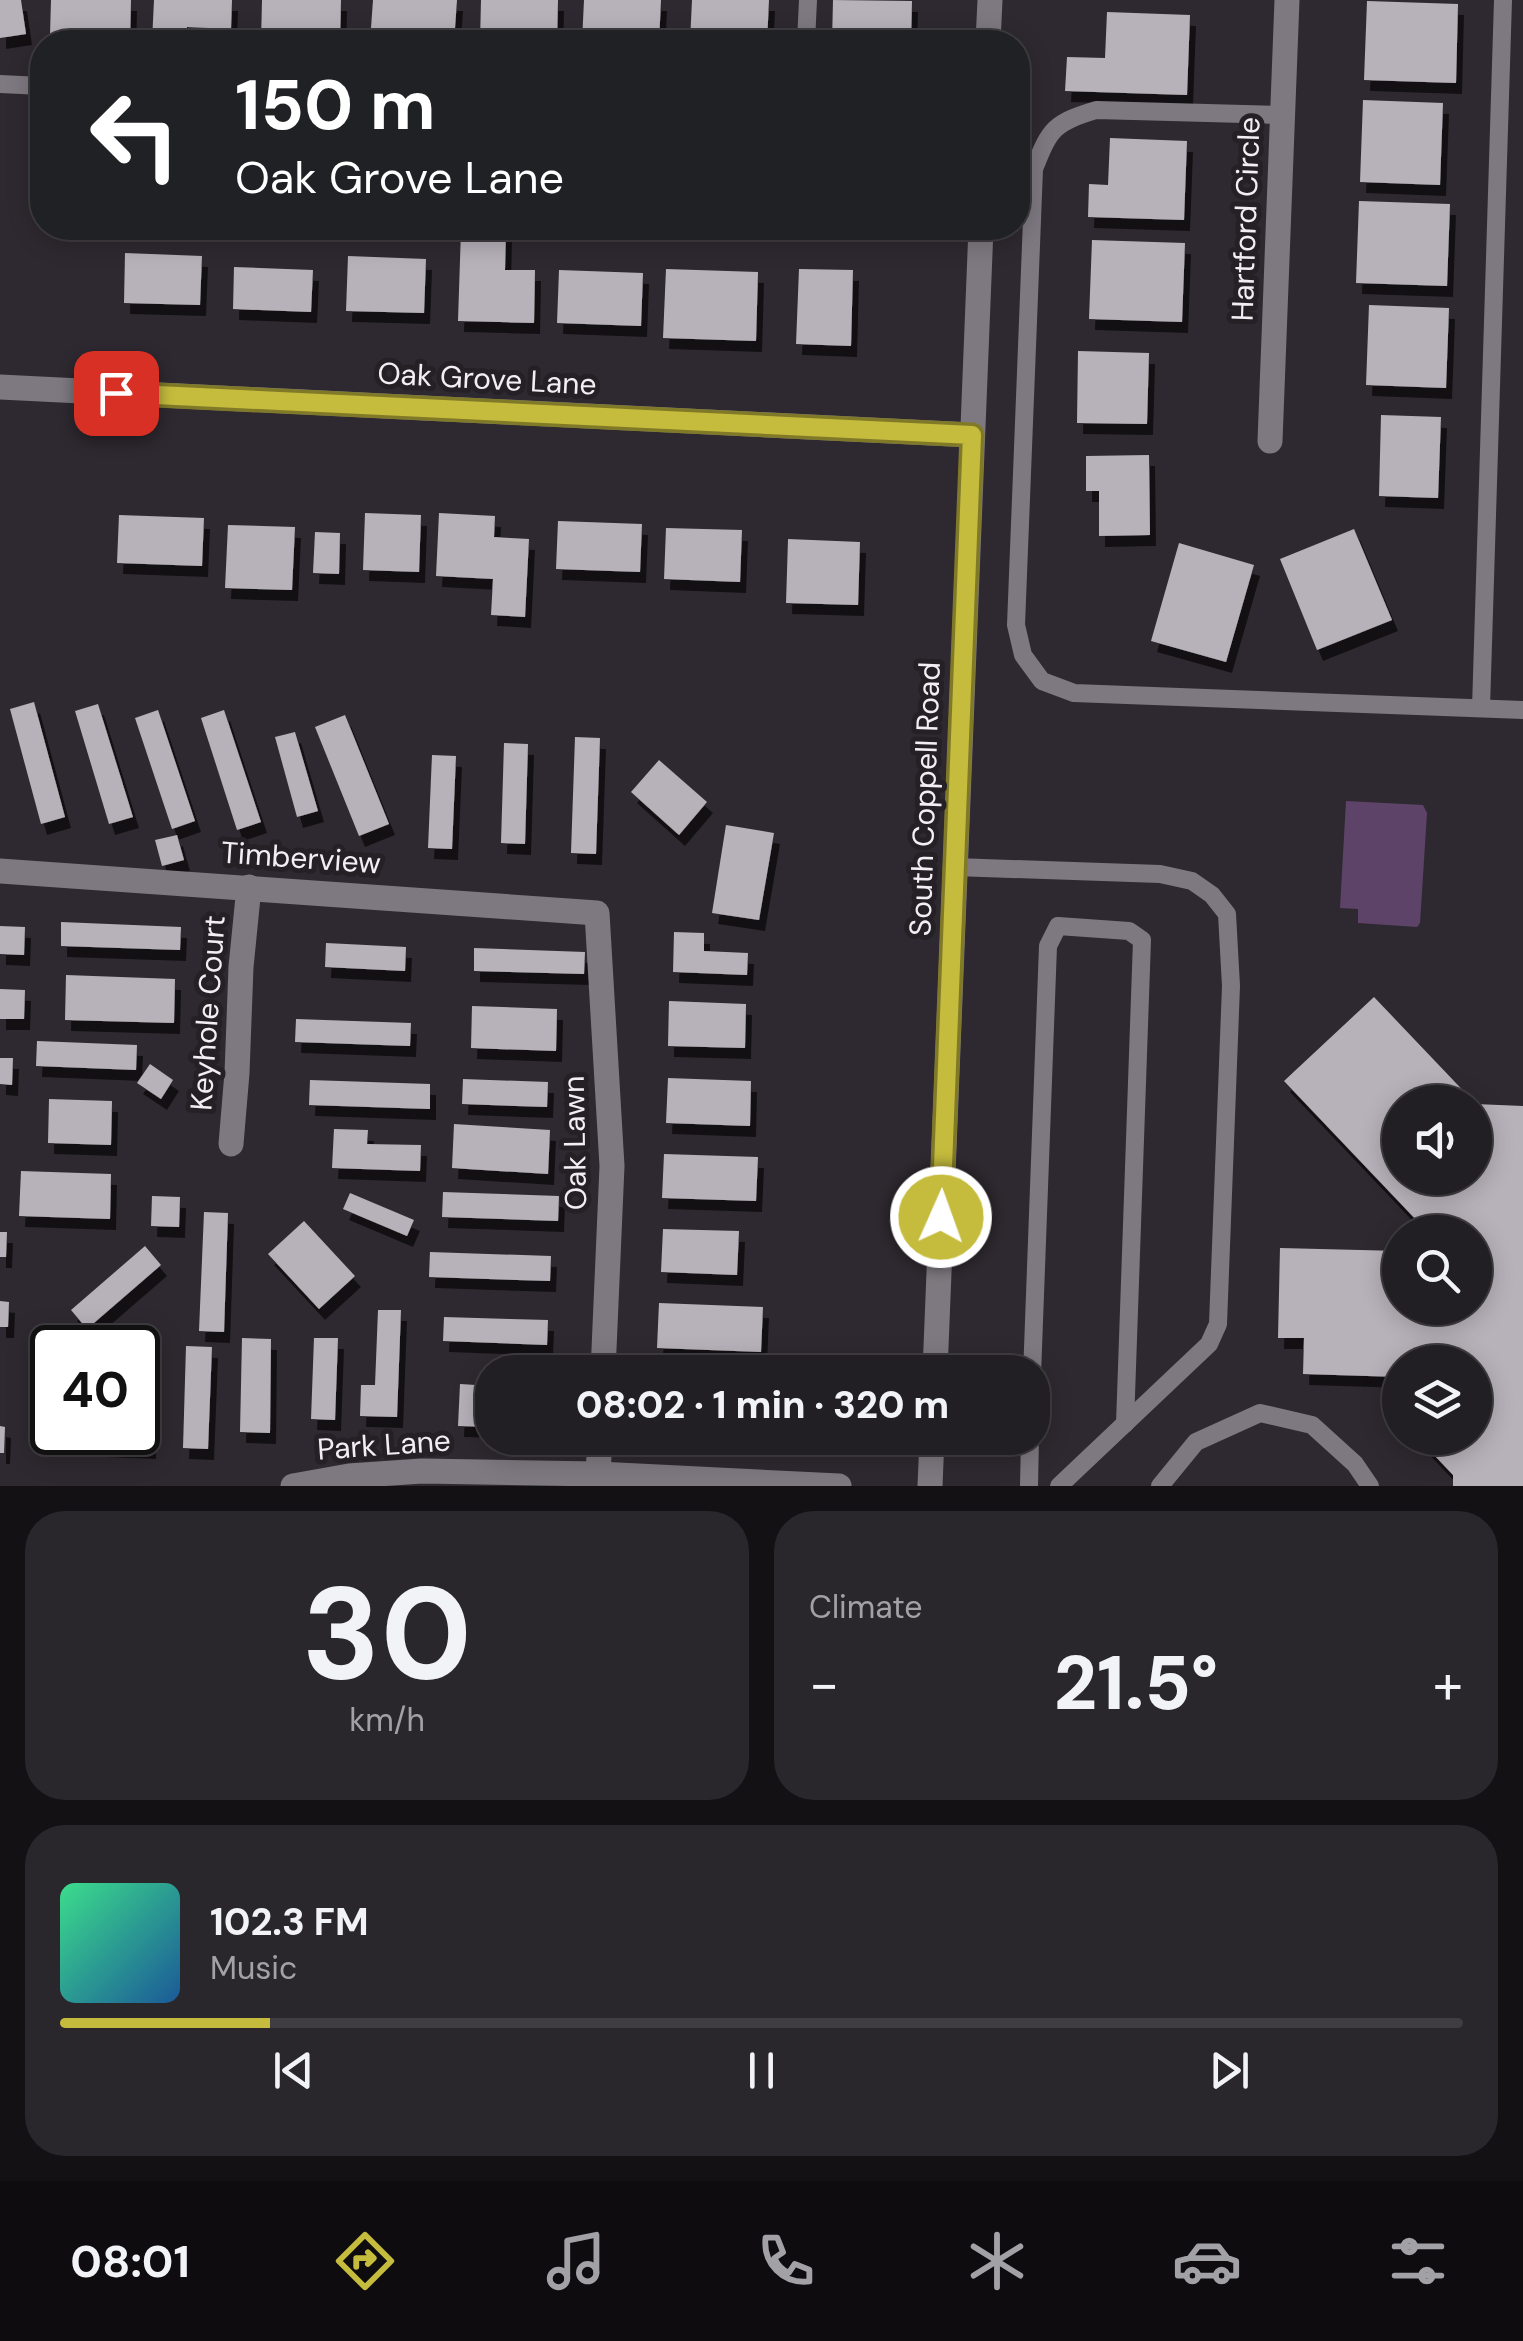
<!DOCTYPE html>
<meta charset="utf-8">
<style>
body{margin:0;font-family:"DM Sans",sans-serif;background:#2a272c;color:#f1f3f6;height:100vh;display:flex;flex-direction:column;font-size:38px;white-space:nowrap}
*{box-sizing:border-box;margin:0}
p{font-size:32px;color:#a2a2a6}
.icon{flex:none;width:55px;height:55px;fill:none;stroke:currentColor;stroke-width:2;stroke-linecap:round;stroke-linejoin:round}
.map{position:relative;height:1486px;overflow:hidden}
.drawer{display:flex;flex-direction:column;gap:25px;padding:25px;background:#131114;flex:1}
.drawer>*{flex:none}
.top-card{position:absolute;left:30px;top:30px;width:1000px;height:210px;border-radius:40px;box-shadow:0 5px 25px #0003,0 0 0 2px #3f3d41;background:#202124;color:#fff;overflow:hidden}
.controls{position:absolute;left:1382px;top:1085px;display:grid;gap:20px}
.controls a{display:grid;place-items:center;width:110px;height:110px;border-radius:50%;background:#221f24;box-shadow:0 5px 25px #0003,0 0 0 2px #3f3d41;font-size:50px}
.speed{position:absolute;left:30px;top:1325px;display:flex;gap:20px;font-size:50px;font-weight:700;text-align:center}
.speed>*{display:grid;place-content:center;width:130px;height:130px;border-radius:50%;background:#221f24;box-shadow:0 5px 25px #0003,0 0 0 2px #3f3d41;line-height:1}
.speed .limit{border:5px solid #111;border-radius:15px;background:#fff;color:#111}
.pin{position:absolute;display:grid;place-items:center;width:85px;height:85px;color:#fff;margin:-42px;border-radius:20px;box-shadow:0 5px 15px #0006}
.me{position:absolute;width:110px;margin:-55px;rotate:2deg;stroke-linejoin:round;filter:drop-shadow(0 0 8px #0008)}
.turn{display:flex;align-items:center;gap:35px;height:210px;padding:0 40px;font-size:45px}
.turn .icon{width:130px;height:130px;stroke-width:2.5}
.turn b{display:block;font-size:70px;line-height:85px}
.big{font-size:75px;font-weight:800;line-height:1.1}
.drawer .widget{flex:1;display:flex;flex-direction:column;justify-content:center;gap:15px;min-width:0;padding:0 35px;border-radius:40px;background:#2a272c}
.drawer .dial{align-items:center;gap:0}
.dial b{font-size:130px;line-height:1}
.song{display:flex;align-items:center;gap:30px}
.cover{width:120px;height:120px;border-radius:15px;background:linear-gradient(135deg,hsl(150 70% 55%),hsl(210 70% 35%))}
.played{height:10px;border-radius:5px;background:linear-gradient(90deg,#c5bc3d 15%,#3f3d41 15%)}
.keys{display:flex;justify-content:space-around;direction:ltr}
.heat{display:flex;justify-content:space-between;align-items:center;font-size:55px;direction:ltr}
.drawer .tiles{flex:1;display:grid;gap:25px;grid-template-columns:1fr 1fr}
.widget:last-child{grid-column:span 2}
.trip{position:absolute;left:475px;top:1355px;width:575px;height:100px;border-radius:40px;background:#221f24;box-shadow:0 5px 25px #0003,0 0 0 2px #3f3d41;font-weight:800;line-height:100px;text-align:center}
.tabs{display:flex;height:160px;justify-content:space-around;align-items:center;background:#0e0c0e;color:#a2a2a6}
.tabs .icon{width:70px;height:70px}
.tabs .selected{color:#c5bc3d}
.tabs b{font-size:45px;color:#f1f3f6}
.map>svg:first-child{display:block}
</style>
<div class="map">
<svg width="1523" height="1486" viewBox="0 0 1523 1486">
<defs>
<filter id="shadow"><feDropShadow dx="6" dy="11" stdDeviation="0" flood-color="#0009"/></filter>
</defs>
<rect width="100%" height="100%" fill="#2e2930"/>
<!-- green -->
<path fill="#5e4369" d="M1346,801L1423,805L1427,813L1420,923L1417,927L1358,923V909L1340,908Z"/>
<!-- building -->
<g fill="#b7b1b9" filter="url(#shadow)">
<path d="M0,0H21L26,34L0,38Z"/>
<path d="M51,0H131L130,42H94L95,36L50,35Z"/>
<path d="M154,0H232L231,29L187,27L186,42H152Z"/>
<path d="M262,0H341L340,42H261Z"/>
<path d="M373,0H457L454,42H370Z"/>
<path d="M481,0H558L557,42H480Z"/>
<path d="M584,0H661L659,42H582Z"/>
<path d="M692,0H769L767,42H690Z"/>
<path d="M833,0L912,1L911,42H832Z"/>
<path d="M1367,1L1458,4L1456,83L1364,80Z"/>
<path d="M1107,12L1190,15L1187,95L1065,91L1067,57L1105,58Z"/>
<path d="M1363,100L1443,103L1440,185L1360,182Z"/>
<path d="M1110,138L1187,141L1184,220L1088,217L1089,184L1108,185Z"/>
<path d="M1359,201L1450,204L1447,286L1356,283Z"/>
<path d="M461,230L506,231L505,270H535L534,323L458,321Z"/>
<path d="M1092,240L1185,243L1182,322L1089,319Z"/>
<path d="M125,253L202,256L200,305L124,303Z"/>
<path d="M348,256L426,259L424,313L346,311Z"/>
<path d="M234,267L313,270L311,312L233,309Z"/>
<path d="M666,269L758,272L756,341L663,338Z"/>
<path d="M799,269L853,270L851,346L796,344Z"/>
<path d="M559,270L643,273L641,326L557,323Z"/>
<path d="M1369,305L1449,308L1446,388L1366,385Z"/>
<path d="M1078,351L1149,353L1147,424L1077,423Z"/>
<path d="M1381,415L1441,417L1438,498L1379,496Z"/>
<path d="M1149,455L1150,535L1099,536V491H1086V456Z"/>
<path d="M365,513L421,515L419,572L363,570Z"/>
<path d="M439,513L495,516L494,537L529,539L525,617L491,615L493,579L436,576Z"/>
<path d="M119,515L204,518L202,566L117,563Z"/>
<path d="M558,521L642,524L640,572L556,569Z"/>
<path d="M228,525L295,527L292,590L225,588Z"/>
<path d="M666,528L742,530L740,582L664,579Z"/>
<path d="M1354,529L1392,620L1317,650L1280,559Z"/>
<path d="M315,532L340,533L339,574L313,573Z"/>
<path d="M788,539L860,542L858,605L786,603Z"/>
<path d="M1179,543L1254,565L1226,662L1151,641Z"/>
<path d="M34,702L65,817L41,824L10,709Z"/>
<path d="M98,704L133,817L109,824L75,711Z"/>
<path d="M158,710L195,821L172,829L135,718Z"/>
<path d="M224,710L261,822L237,830L201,718Z"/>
<path d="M345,715L389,824L359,836L315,727Z"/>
<path d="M295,732L318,811L297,817L275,737Z"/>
<path d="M575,737L600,738L596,854L571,853Z"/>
<path d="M504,743L528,744L525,844L501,843Z"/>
<path d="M432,755L456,756L452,849L428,848Z"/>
<path d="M659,760L707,802L679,835L631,792Z"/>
<path d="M726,825L774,833L759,920L712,913Z"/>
<path d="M177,835L184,860L162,866L155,840Z"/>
<path d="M61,922L181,927L180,950L61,946Z"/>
<path d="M0,926L25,927L24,955L0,954Z"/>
<path d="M674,932L704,933V951L748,953L747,975L673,972Z"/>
<path d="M326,943L406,947L405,971L325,967Z"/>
<path d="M474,948L585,952L584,974L474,971Z"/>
<path d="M66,975L175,979L174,1023L65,1020Z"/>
<path d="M0,989L25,990L24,1019H0Z"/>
<path d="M1374,997L1474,1102H1400V1178H1475V1104L1523,1106V1486H1453V1475L1418,1438H1475V1362H1400V1377L1303,1374L1304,1338H1278L1280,1248L1400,1251V1308H1475V1232H1422V1226L1284,1081Z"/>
<path d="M669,1001L746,1004L745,1048L668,1046Z"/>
<path d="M472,1006L557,1009L556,1051L471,1048Z"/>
<path d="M296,1019L411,1023L410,1046L295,1042Z"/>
<path d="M37,1041L137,1045L136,1070L36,1066Z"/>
<path d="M0,1058H13L12,1085L0,1084Z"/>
<path d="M150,1064L173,1080L161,1099L137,1083Z"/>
<path d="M668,1078L751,1081L750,1126L666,1123Z"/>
<path d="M463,1079L548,1082L547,1107L462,1104Z"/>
<path d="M310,1080L430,1084V1109L309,1105Z"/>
<path d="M49,1099L112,1101L111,1145L48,1143Z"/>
<path d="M454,1124L550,1130L548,1174L452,1168Z"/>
<path d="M334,1129L368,1130L367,1144L421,1145L420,1171L332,1168Z"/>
<path d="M664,1154L758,1157L756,1201L662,1198Z"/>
<path d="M21,1171L111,1174L110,1219L19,1216Z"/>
<path d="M443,1192L559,1196L558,1221L442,1217Z"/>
<path d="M350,1193L414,1220L407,1236L343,1209Z"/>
<path d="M152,1196L180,1197L179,1227L151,1226Z"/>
<path d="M204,1212L228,1213L224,1332L199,1331Z"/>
<path d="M304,1221L355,1276L319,1309L268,1254Z"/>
<path d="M663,1229L739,1231L737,1275L661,1272Z"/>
<path d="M0,1232H7L6,1257H0Z"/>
<path d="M145,1246L161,1265L87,1329L71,1310Z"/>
<path d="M430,1252L551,1256L550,1281L429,1277Z"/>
<path d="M0,1301L9,1302L8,1327H0Z"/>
<path d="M659,1303L763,1307L761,1352L657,1348Z"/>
<path d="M378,1310H401L397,1417L360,1416L361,1385H375Z"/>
<path d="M444,1317L548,1320L547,1345L443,1341Z"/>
<path d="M42,1327L67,1328L66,1348H52V1432H64L63,1446L38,1445Z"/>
<path d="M242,1338L271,1339L270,1433L240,1432Z"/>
<path d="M314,1338H338L335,1420L311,1419Z"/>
<path d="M186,1346L212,1347L208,1449L183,1448Z"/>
<path d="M138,1377H152L150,1448L99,1446V1432H138Z"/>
<path d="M460,1384L492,1386V1427L458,1426Z"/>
<path d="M0,1426L5,1427L4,1453H0Z"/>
</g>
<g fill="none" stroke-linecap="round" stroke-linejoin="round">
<!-- service -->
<g stroke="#7e7980" stroke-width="18">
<path d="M806,42L808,0"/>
<path d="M0,84L42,86"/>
<path d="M1283,115L1096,110C1054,123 1050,128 1034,169L1016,625L1023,655L1042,681L1074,693L1523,710"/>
<path d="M1481,708L1503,0"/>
<path d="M955,867L1160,874L1192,881L1212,895L1227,914L1231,986L1218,1324L1209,1344L1059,1486"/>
<path d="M1032,1375L1048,946L1058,926L1129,931L1142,940L1125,1424"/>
<path d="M1029,1486L1030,1438"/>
<path d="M1160,1486L1196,1442L1260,1413L1312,1425L1355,1464L1370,1486"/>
</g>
<!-- minor -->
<g stroke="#7e7980" stroke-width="25">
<path d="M0,387L972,435"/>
<path d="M1270,441L1287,0"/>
<path d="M0,871L597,913L612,1166L603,1372"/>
<path d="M231,1144L237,1073L241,967L249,887"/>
<path d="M598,1474L600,1438"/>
<path d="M293,1486L349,1476L422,1471L598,1474L839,1486"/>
</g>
<!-- tertiary -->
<g stroke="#7e7980" stroke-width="25">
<path d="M988,42L990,0"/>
<path d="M935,1372L981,228"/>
<path d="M930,1486L932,1438"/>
</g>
</g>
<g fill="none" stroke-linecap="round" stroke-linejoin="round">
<defs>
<path id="route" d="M116,393L972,435L941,1217"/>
</defs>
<!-- route casing -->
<use href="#route" stroke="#807a28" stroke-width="25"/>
<!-- route -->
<use href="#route" stroke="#c5bc3d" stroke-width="18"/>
</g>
<g text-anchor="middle" stroke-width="10" stroke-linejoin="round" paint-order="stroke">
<!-- street labels -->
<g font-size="30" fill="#f2eff4" stroke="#242026">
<text transform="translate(1246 219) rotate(-88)" y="10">Hartford Circle</text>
<text transform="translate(487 379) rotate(3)" y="10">Oak Grove Lane</text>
<text transform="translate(925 799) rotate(-88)" y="10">South Coppell Road</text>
<text transform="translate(301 858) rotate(4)" y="10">Timberview</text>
<text transform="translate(208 1013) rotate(-86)" y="10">Keyhole Court</text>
<text transform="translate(575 1143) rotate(-91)" y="10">Oak Lawn</text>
<text transform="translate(384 1445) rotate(-4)" y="10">Park Lane</text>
</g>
</g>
</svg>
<div class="controls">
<a><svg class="icon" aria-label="sound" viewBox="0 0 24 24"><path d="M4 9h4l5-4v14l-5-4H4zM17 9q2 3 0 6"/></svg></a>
<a><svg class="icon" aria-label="search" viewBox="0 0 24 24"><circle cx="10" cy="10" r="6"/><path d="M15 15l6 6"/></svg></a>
<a><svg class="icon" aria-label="layers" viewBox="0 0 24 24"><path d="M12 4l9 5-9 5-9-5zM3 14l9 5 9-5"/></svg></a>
</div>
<div class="speed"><div class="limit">40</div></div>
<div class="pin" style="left:116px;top:393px;background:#d93025"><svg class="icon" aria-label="arrive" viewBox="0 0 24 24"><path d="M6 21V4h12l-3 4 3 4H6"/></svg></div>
<svg class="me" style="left:941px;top:1217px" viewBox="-20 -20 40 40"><circle r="17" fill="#c5bc3d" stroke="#fff" stroke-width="3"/><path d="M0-11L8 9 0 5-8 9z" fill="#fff"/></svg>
<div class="trip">08:02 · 1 min · 320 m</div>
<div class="top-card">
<div class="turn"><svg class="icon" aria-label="left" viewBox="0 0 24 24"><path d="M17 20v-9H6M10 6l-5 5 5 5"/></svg><div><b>150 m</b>Oak Grove Lane</div></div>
</div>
</div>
<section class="drawer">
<div class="tiles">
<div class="widget dial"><b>30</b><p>km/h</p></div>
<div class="widget"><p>Climate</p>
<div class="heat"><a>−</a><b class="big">21.5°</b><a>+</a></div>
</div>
<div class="widget">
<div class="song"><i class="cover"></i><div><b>102.3 FM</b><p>Music</p></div></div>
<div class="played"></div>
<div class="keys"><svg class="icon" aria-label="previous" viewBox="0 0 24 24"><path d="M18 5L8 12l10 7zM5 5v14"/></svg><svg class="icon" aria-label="pause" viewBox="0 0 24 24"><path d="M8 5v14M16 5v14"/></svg><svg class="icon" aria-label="next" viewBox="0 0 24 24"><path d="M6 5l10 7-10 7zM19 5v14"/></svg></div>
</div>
</div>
</section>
<nav class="tabs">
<b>08:01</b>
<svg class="icon selected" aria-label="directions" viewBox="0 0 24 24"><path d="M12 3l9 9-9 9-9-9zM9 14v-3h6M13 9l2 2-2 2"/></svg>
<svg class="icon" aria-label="music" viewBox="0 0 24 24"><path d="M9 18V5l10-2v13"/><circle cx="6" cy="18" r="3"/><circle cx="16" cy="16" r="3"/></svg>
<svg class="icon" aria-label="phone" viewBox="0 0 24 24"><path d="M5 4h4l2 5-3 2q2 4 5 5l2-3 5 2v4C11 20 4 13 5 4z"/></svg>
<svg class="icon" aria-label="climate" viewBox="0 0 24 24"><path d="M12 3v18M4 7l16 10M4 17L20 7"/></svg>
<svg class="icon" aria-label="car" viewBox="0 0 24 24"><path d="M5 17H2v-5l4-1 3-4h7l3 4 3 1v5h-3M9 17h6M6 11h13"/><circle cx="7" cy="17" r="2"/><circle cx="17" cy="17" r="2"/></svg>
<svg class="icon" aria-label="filters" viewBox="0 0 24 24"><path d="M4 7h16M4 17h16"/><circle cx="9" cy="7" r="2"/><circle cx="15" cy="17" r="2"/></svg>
</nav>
